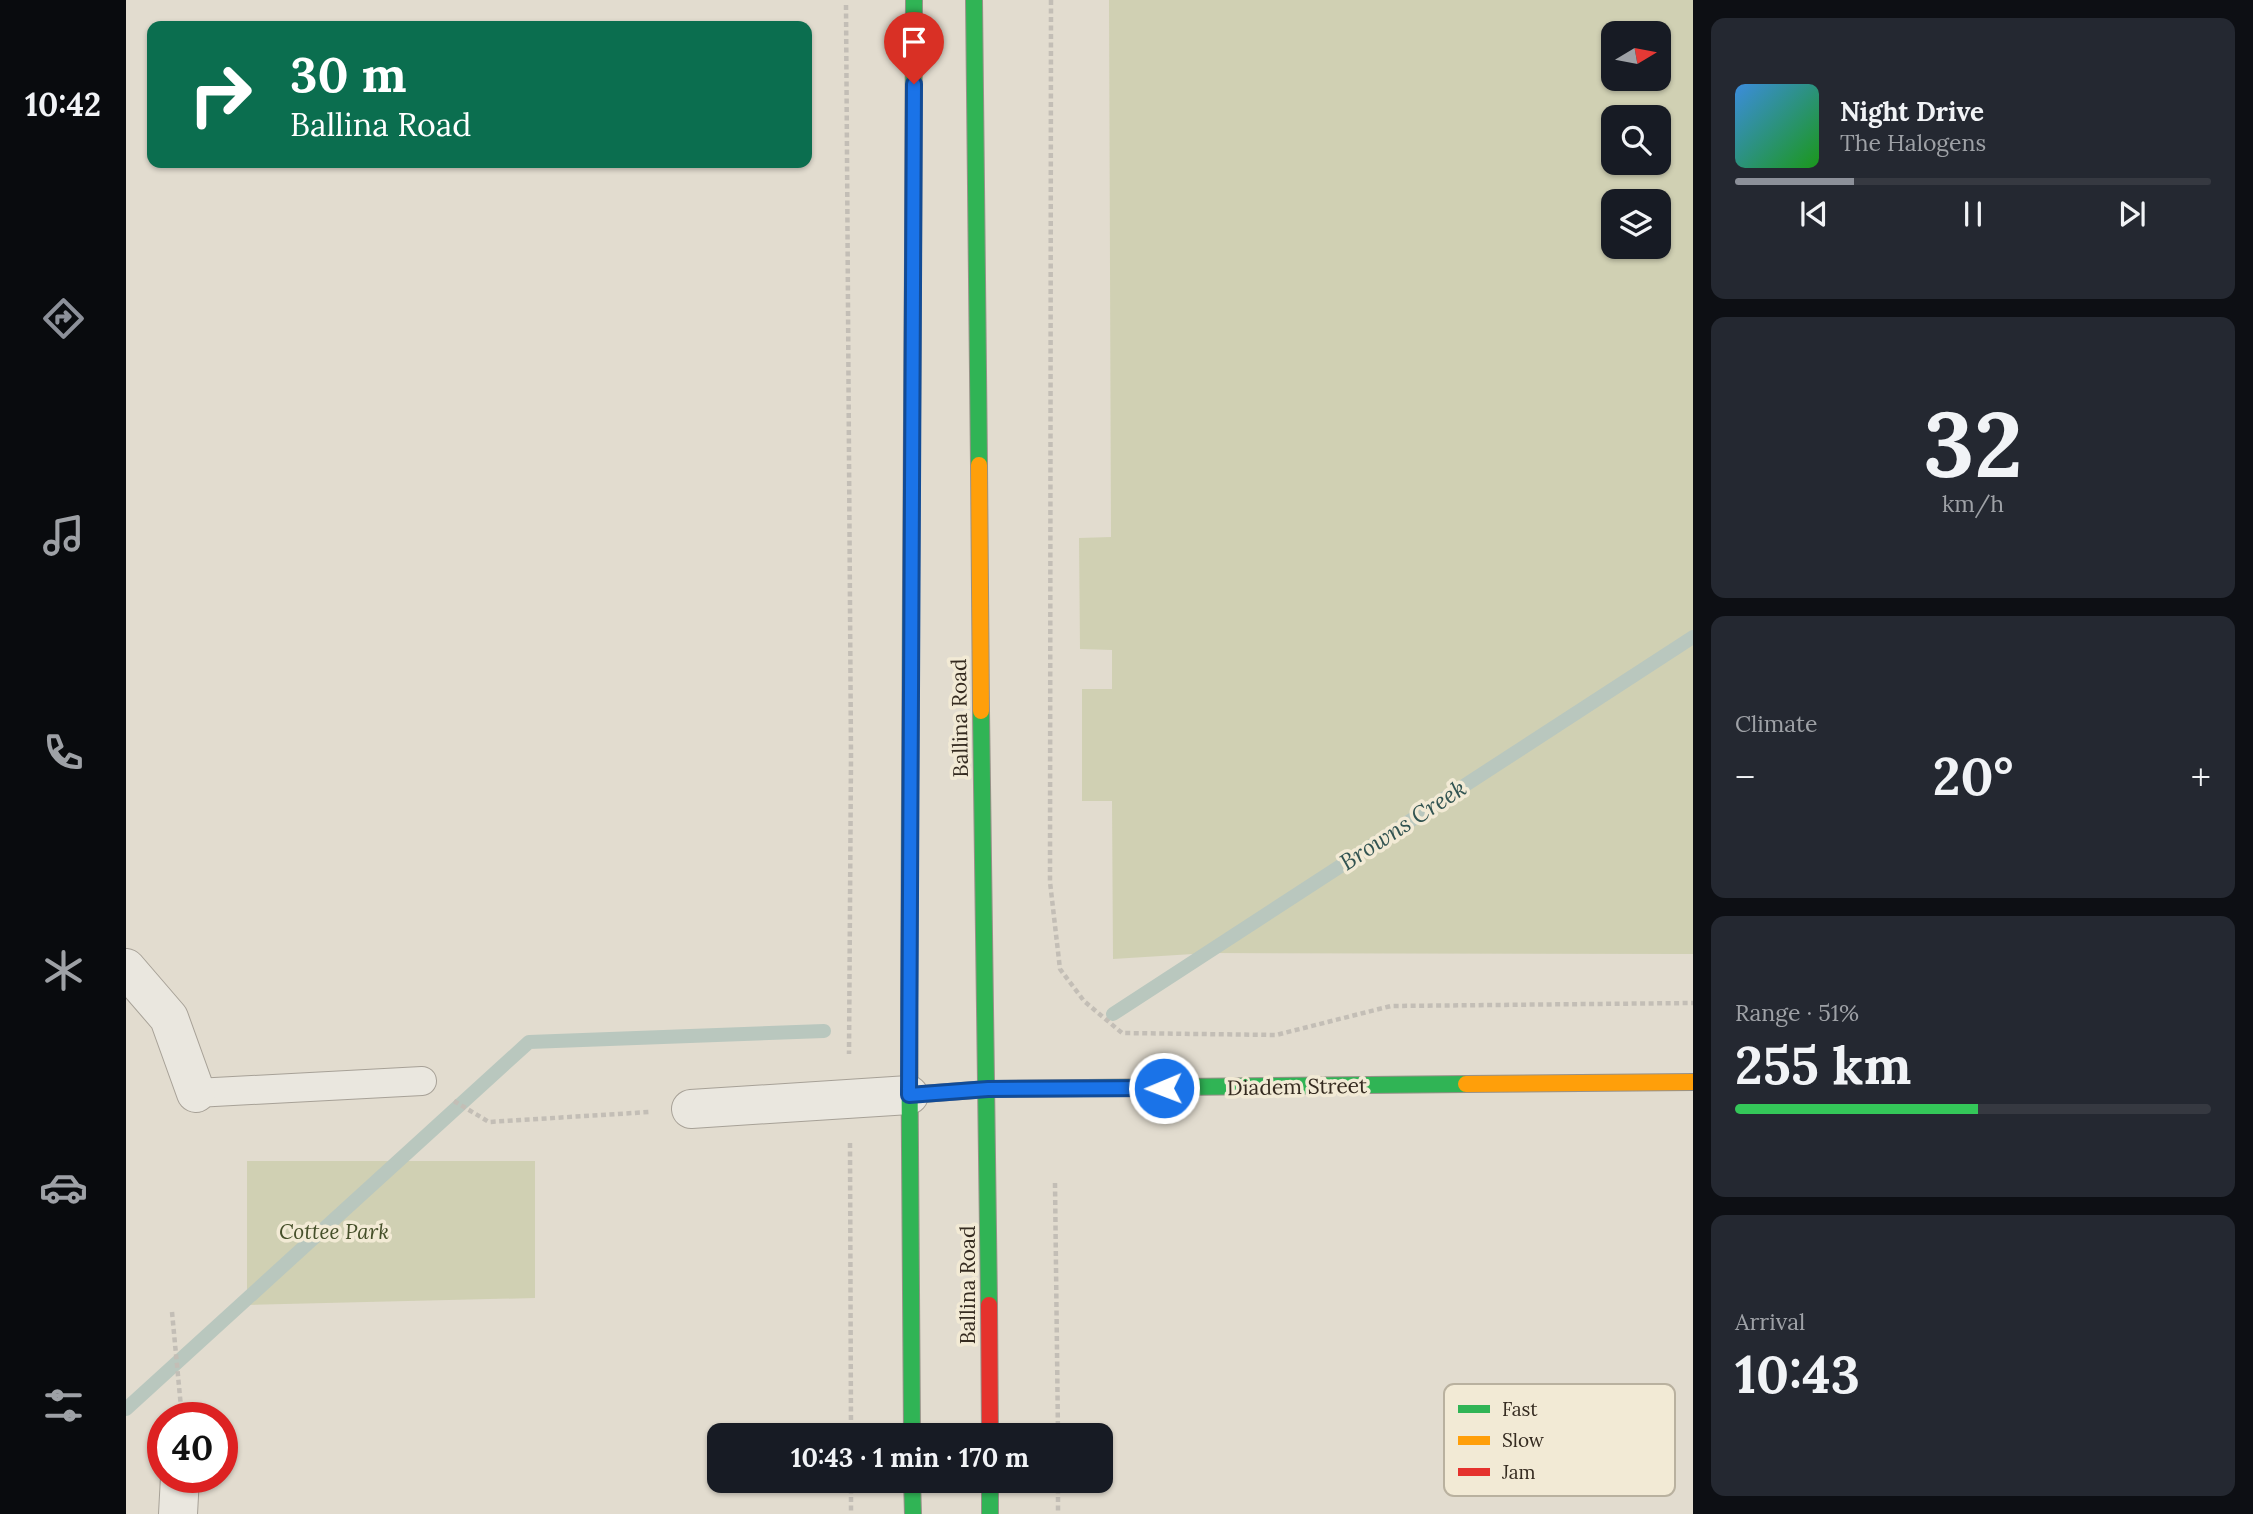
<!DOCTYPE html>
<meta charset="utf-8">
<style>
body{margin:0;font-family:Lora,serif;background:#242831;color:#f1f3f6;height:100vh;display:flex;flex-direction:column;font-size:26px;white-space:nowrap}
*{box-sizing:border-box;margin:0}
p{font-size:23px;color:#9ea1a6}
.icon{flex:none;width:38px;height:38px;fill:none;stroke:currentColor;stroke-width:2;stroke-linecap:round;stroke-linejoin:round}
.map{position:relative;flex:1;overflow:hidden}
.panel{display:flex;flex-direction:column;gap:18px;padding:18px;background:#0d0f14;width:560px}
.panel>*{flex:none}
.guide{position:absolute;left:21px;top:21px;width:665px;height:147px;border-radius:14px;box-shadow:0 2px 5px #0004;background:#0b6e4f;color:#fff;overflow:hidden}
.needle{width:46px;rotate:80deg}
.buttons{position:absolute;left:1475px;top:21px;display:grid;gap:14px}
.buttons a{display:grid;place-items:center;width:70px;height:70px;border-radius:14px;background:#171b24;box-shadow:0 2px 5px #0004;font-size:35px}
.speed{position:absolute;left:21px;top:1402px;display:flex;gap:14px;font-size:35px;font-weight:700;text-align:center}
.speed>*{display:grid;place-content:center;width:91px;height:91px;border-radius:50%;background:#171b24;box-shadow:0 2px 5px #0004;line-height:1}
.speed .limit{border:10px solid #d22;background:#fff;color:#111}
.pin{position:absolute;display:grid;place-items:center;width:60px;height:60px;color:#fff;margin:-72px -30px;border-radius:50% 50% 50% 0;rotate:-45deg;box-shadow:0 0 7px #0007}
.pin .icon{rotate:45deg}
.me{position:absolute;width:77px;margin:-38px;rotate:269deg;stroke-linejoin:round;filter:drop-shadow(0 0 5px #0008)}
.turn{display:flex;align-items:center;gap:24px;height:147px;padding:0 28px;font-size:32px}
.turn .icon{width:91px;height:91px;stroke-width:2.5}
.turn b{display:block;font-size:49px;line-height:60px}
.big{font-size:52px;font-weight:700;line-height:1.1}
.panel .tile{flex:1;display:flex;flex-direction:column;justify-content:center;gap:10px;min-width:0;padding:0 24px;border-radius:14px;background:#242831}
.panel .dial{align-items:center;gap:0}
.dial b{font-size:91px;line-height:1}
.song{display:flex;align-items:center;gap:21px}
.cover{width:84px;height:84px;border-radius:10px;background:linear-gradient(135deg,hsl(210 70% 55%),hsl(120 70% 35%))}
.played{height:7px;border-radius:4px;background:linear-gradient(90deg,#8c9099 25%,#363941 25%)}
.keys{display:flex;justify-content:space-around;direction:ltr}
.heat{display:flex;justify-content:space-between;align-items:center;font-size:38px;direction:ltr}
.charge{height:10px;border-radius:5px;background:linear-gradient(90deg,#34c759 51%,#363941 0)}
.trip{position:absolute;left:581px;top:1423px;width:406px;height:70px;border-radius:14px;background:#171b24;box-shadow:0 2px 5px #0004;font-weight:700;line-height:70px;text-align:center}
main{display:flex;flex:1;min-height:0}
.dock{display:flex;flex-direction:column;width:126px;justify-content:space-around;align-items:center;background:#090b0e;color:#9ea1a6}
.dock .icon{width:49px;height:49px}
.dock .active{color:#8c9099}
.dock b{font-size:32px;color:#f1f3f6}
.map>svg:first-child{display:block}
</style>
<main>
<nav class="dock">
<b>10:42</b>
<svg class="icon active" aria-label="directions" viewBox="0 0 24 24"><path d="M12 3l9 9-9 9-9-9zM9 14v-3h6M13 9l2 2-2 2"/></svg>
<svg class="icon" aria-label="music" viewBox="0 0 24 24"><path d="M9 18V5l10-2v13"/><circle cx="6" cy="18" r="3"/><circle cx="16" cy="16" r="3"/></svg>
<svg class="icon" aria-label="phone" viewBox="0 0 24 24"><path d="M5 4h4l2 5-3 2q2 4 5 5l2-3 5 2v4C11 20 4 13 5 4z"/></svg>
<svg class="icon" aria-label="climate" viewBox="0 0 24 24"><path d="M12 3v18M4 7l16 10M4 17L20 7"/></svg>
<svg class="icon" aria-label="car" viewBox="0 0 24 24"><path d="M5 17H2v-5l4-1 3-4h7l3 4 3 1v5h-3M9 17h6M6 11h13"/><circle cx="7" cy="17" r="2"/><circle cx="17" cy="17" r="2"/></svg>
<svg class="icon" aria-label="filters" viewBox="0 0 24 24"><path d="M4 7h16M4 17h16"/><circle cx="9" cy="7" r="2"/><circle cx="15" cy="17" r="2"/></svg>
</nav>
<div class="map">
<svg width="1567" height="1514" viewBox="0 0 1567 1514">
<rect width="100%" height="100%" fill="#e2dccf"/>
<!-- green -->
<g fill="#d0d0b3" fill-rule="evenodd">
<path d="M983,0H1567V954L1083,953L987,959L986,801H956V689H986V650L954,649L953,538L985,537ZM1533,33V79H1488V33ZM1488,117H1533V163H1488ZM1488,201H1533V247H1488Z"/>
<path d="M121,1161H409V1298L121,1305Z"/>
</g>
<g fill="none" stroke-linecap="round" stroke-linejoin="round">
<!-- stream -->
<g stroke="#b9c7be" stroke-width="14">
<path d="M987,1014L1567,637"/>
<path d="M0,1409L403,1042L698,1031"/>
</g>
<defs>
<path id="lane" d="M70,1093L296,1081"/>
<g id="street">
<path d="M0,968L43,1018L70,1093"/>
<path d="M565,1109L783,1095"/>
<path d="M52,1514L54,1477"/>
</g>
<g id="fast">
<path d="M848,0L853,465"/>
<path d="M787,257L788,0"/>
<path d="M785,585L783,1005L786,1435"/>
<path d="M855,711L863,1305"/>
<path d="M783,1095L862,1089L1340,1084"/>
<path d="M786,1480L787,1514"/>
<path d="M864,1480V1514"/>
</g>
<g id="slow">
<path d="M853,465L855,711"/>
<path d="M1340,1084L1567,1082"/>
</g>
<g id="jam">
<path d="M785,585L787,257"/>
<path d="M863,1305L864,1435"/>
</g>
</defs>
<!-- lane casing -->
<use href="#lane" stroke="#a7a197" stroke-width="30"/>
<!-- street casing -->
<use href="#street" stroke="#a7a197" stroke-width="40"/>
<!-- fast casing -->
<use href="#fast" stroke="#979188" stroke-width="18"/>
<!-- slow casing -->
<use href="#slow" stroke="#979188" stroke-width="18"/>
<!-- jam casing -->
<use href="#jam" stroke="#979188" stroke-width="18"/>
<!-- path -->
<g stroke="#c3beb6" stroke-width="4.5" stroke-dasharray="5 3.5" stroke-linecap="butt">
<path d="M925,0L924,882L934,969L958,1001L996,1033L1150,1035L1265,1006L1567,1003"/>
<path d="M720,5L725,756L723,1054"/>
<path d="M328,1101L363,1122L523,1112"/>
<path d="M724,1143L725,1435"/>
<path d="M929,1183L932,1435"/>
<path d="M46,1312L56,1418"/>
<path d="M725,1480V1514"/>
<path d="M932,1480V1514"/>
</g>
<!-- lane -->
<use href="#lane" stroke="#eae7df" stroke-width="28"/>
<!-- street -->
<use href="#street" stroke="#eae7df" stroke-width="38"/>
<!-- fast -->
<use href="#fast" stroke="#30b455" stroke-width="16"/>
<!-- slow -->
<use href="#slow" stroke="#ff9f0a" stroke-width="16"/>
<!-- jam -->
<use href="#jam" stroke="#e5322d" stroke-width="16"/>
</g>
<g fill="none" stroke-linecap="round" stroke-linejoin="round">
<defs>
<path id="route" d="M788,84L783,1095L862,1089L1038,1088"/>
</defs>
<!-- route casing -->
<use href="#route" stroke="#114b97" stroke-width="18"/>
<!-- route -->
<use href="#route" stroke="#1a73e8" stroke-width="12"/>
</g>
<g text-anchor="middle" stroke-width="7" stroke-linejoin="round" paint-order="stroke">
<!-- street labels -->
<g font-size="21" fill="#352b20" stroke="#f2ead5">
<text transform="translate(834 718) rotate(-91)" y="7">Ballina Road</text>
<text transform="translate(1171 1087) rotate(-1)" y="7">Diadem Street</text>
<text transform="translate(842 1285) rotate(-90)" y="7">Ballina Road</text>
</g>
<!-- park labels -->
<g font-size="21" font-style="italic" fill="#454f29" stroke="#f2ead5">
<text x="208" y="1239">Cottee Park</text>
</g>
<!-- water labels -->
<g font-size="23" font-style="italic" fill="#315351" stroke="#f2ead5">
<text transform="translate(1277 825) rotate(-33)" y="8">Browns Creek</text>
</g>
</g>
<!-- legend -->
<rect x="1318" y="1384" width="231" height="112" rx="10" fill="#f2ead5" stroke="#b9b19f" stroke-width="2"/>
<rect x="1332" y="1405" width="32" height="8" fill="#30b455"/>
<rect x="1332" y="1436" width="32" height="9" fill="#ff9f0a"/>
<rect x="1332" y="1468" width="32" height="8" fill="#e5322d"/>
<g font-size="19" fill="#352b20">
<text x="1376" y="1416">Fast</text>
<text x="1376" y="1447">Slow</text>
<text x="1376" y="1479">Jam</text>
</g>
</svg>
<div class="buttons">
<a><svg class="needle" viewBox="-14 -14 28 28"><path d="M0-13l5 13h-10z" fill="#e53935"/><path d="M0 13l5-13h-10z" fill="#9ea1a6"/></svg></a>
<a><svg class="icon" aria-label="search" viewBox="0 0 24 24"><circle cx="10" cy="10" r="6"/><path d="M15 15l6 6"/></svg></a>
<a><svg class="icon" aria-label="layers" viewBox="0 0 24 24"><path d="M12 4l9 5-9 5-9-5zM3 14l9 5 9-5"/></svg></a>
</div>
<div class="speed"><div class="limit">40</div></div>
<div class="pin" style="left:788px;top:84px;background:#d93025"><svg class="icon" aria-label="arrive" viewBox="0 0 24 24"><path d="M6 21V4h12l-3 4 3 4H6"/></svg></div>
<svg class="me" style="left:1038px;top:1088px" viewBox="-20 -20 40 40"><circle r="17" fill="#1a73e8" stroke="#fff" stroke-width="3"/><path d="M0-11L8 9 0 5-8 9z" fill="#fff"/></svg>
<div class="trip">10:43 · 1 min · 170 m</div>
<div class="guide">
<div class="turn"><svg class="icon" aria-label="right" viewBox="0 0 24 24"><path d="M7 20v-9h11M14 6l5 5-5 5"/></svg><div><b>30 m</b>Ballina Road</div></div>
</div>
</div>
<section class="panel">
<div class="tile">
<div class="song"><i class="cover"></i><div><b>Night Drive</b><p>The Halogens</p></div></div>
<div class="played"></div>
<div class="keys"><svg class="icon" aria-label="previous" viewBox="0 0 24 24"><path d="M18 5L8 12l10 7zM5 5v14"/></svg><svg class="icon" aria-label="pause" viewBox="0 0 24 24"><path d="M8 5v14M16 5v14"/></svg><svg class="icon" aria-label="next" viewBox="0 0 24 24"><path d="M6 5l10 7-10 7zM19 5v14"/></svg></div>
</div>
<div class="tile dial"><b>32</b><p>km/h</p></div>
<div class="tile"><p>Climate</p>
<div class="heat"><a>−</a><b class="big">20°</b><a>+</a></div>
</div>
<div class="tile"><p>Range · 51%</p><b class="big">255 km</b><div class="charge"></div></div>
<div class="tile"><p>Arrival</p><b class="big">10:43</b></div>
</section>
</main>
